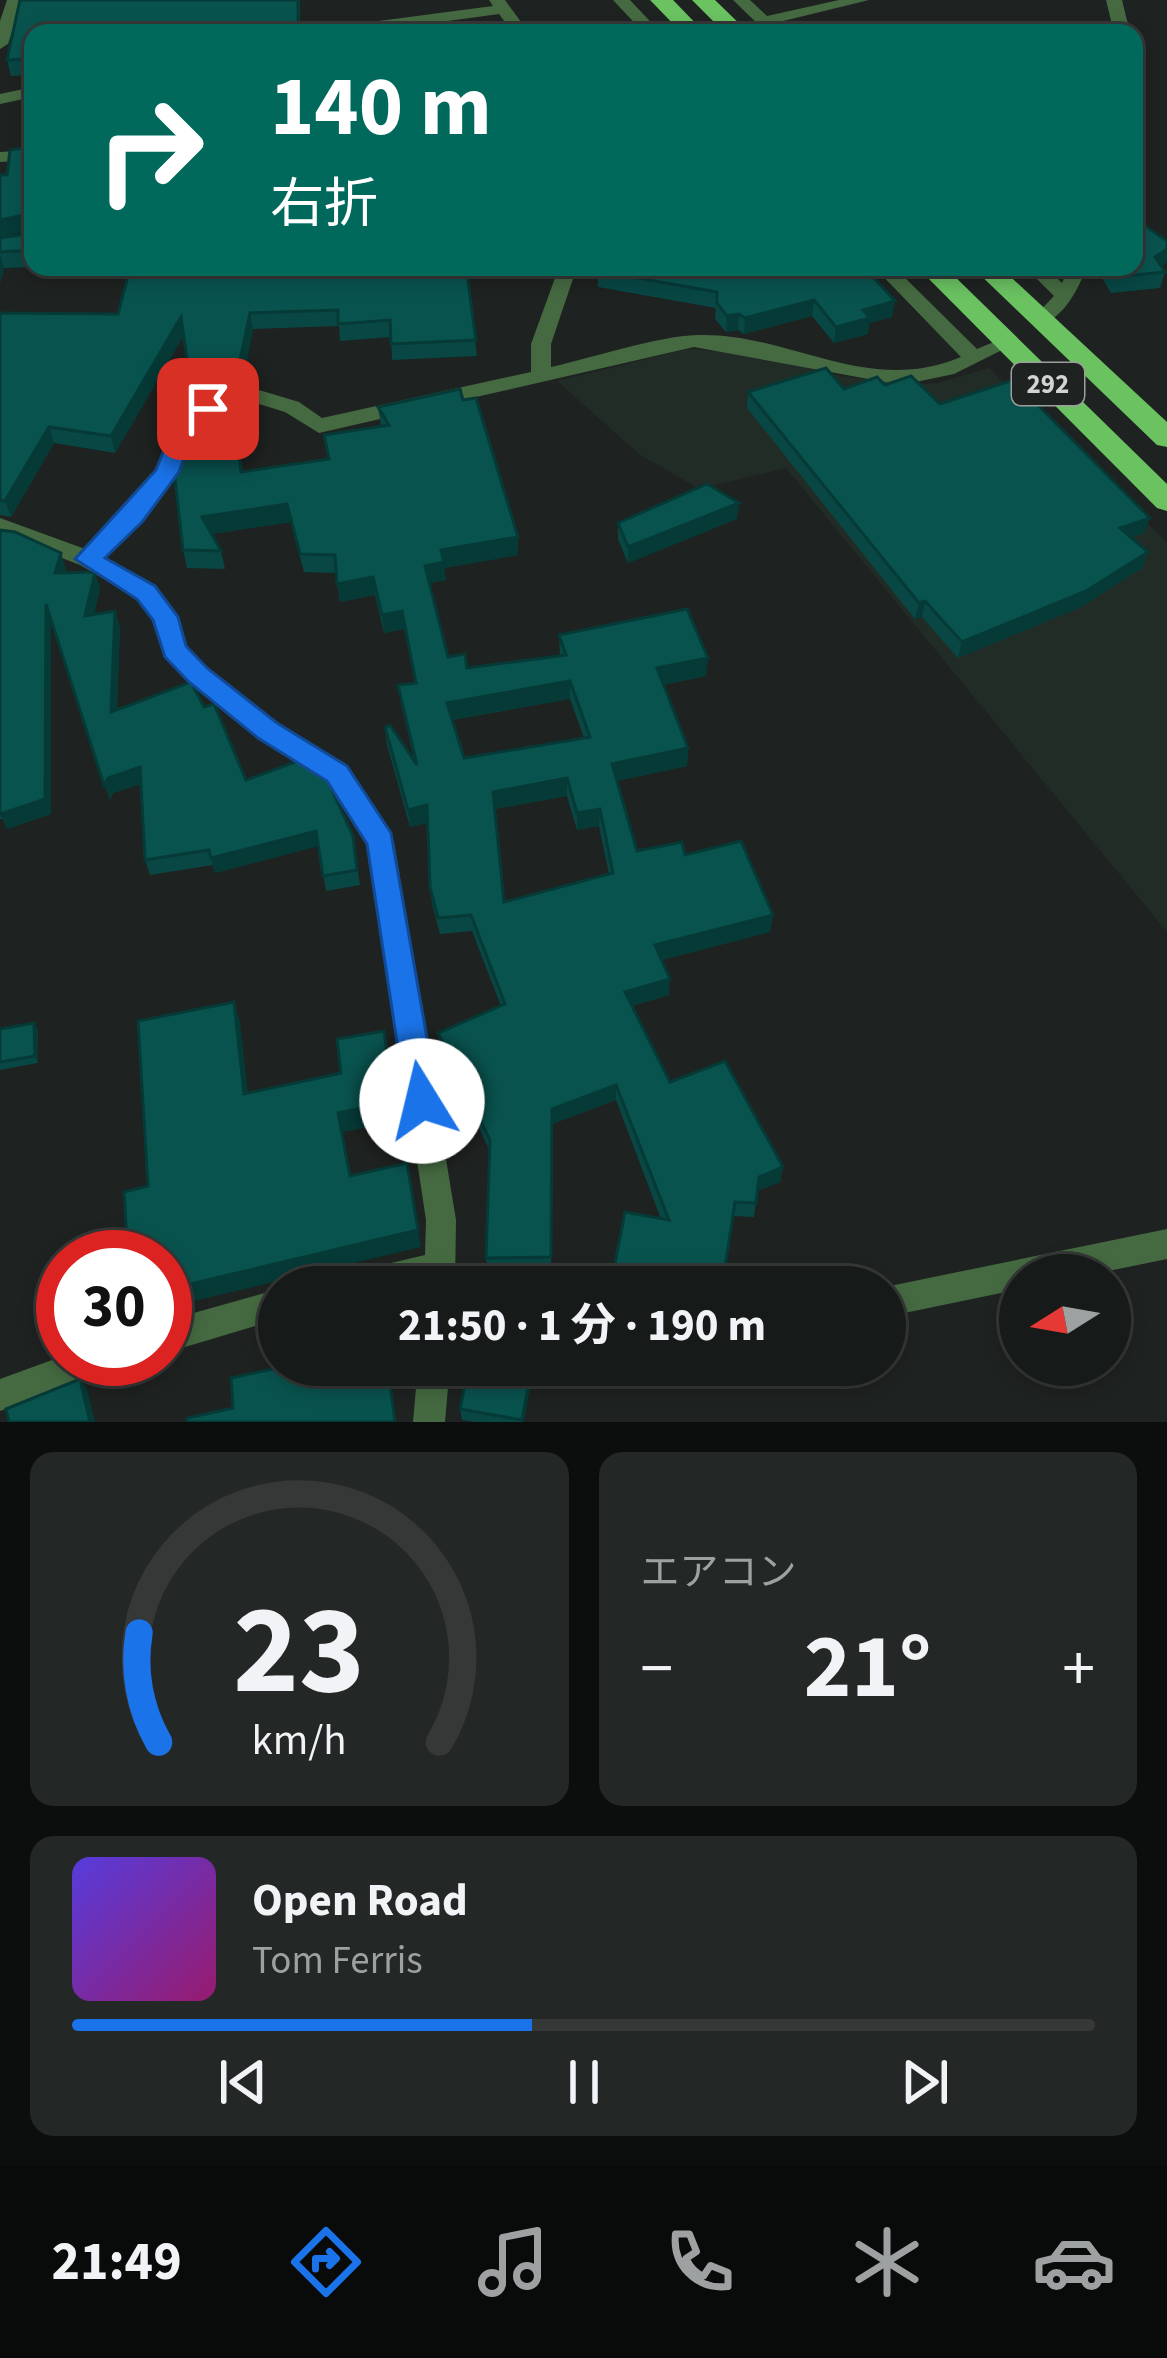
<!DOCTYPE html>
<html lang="ja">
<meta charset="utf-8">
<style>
body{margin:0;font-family:"Source Sans 3","Noto Sans JP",sans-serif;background:#232725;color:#f1f3f6;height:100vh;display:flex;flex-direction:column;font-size:45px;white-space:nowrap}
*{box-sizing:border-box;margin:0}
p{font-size:39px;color:#9ea1a2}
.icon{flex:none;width:66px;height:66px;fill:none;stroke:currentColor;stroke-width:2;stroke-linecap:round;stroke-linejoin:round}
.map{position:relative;height:1422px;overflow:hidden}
.drawer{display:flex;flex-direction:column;gap:30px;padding:30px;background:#0c0e0d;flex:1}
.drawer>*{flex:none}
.top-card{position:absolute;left:24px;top:24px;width:1119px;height:252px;border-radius:24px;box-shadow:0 6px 18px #0003,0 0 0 3px #353837;background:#00695c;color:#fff;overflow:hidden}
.needle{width:78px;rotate:259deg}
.buttons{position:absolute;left:999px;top:1254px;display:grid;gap:24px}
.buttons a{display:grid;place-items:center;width:132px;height:132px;border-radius:50%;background:#161a18;box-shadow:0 6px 18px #0003,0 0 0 3px #353837;font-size:60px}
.speed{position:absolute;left:36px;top:1230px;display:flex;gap:24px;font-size:60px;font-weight:700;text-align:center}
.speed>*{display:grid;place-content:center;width:156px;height:156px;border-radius:50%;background:#161a18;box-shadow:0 6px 18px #0003,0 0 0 3px #353837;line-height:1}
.speed .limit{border:18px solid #d22;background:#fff;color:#111}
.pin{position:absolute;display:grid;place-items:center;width:102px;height:102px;color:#fff;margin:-51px;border-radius:24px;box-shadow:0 6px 18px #0006}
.me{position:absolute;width:132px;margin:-66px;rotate:351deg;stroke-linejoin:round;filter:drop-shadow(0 0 9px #0008)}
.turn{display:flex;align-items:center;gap:42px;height:252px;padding:0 48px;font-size:54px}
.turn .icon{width:156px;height:156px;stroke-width:2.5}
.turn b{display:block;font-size:84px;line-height:102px}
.big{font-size:90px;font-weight:700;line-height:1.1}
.drawer .card{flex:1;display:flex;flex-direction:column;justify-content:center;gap:18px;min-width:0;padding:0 42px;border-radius:24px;background:#232725}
.drawer .dial{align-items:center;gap:0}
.dial svg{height:312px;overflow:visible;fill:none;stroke:#353837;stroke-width:7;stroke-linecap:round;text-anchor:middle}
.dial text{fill:#f1f3f6;stroke:none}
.song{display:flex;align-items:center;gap:36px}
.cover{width:144px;height:144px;border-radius:18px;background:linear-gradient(135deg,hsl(250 70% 55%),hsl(320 70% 35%))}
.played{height:12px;border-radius:6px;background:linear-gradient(90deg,#1a73e8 45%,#353837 45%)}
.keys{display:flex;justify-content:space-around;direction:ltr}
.heat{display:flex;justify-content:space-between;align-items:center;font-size:66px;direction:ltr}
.drawer .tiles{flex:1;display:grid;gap:30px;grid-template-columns:1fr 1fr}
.card:last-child{grid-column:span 2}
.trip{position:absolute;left:258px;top:1266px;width:648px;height:120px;border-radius:60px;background:#161a18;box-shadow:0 6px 18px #0003,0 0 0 3px #353837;font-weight:700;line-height:120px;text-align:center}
.tab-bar{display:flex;height:192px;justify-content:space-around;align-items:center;background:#090a0a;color:#9ea1a2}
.tab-bar .icon{width:84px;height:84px}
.tab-bar .current{color:#1a73e8}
.tab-bar b{font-size:54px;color:#f1f3f6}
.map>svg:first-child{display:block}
</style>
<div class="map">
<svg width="1167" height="1422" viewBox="0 0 1167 1422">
<rect width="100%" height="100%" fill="#1e2220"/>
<!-- built -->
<path fill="#222c27" d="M687,349L753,353L841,376L911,385L937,383L989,368L1167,542V932L786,468L699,489L639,454L557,381Z"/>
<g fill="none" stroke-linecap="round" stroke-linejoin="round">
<!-- minor -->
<g fill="#456a41" fill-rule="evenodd">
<path d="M7,0H23L8,44L0,49V21Z"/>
<path d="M489,0H505L529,33H513L499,14L360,33H317L325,28L493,6Z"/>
<path d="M613,0H630L661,33H644Z"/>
<path d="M733,0H750L767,16L839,0H869L775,23L781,33H767Z"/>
<path d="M1106,0H1122L1130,33H1114Z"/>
<path d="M33,87V97L0,104V94Z"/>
<path d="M33,150V160L0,162V152Z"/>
<path d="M559,267H577L551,344V367C592,358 658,336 697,335C790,332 866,397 961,357L874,267H894L977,349L1006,337L1016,343L954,374L901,385L694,347L319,433L285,412L259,404L215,414L190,435L178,472L142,520L103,558L154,587L176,617L185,646L206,669L277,723L346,766L394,842L456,1220L455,1287H338L342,1276L353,1272L425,1255L426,1220L369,844L328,780L259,737L190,681L166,656L154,619L138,599L80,565L0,534V518L85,549L126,510L157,470L174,427L201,404L259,390L299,402L322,418L531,372V344Z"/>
<path d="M1025,267H1045L1062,283L1069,267H1087C1077,291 1066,314 1041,326L1031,320L1054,296Z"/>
<path d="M1167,1229V1259L1089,1275H1020V1289L885,1317V1287Z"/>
<path d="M279,1289V1319L165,1353V1321Z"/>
<path d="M63,1356L116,1359L111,1370L0,1411V1379Z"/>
<path d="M418,1365H450L445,1422H413Z"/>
</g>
<!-- trunk -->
<g fill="#6ac261" fill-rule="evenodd">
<path d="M650,0H673L705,33H682Z"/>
<path d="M692,0H715L749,33H725Z"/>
<path d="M917,267H945L1167,484V511L1157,508Z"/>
<path d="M972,267H1000L1167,422V447L1157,445Z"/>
</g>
</g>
<!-- wall -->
<g fill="#084744" fill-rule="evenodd">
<path d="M20,0H300V33H33V75L11,76L7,60Z"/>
<path d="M33,146V267L4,268L0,283V238L32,233V230L0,237L7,175Z"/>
<path d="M1167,262L1161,266L1165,272L1160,288L1111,293L1097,270V267H1134Z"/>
<path d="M192,267H466L477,356L392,360L391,337L340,341L339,326L253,329L241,390L195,404L184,335L115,453L54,443L11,517L0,515V313L118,314L194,271Z"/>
<path d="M651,267L892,317L869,323L868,334L834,343L812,316L744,334L738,330L726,332L715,319L716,308L598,287V271L632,272Z"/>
<path d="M885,385L940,404L1144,533L1131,538L1142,568L1081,607L958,658L922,617L915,619L747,408L748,392L844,389Z"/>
<path d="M232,396L243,472L328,459L324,435L381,426L378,407L518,555L444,568L446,580L429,583L448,657L467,668L560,656L559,635L706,676L663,685L688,748L687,766L617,781L637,851L685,855L773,915L770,932L662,960L669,995L632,1006L670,1082L783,1167L780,1182L757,1191L754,1217L733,1216L722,1287H612L613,1273L661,1219L616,1100L552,1124L551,1271H487L486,1258L490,1151L440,1048L438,1033L501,1006L472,931L440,934L432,904L430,887L427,823L410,827L387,745L385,727L414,761L398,685L415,683L404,629L384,633L375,595L340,602L336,573L304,572L291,522L212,534L221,551L225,569L187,568L183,550L184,458L198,442ZM570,699L584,738L464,758L452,720ZM567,796L577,830L599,826L609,874L504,902L495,809Z"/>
<path d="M737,519L628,563L618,539V523Z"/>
<path d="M0,530L66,569L65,573L100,588L94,615L115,611L120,627L117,710L204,707L246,780L353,836L360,885L326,891L318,846L215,873L213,865L150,875L145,860L141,784L113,793L110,800L51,622V814L7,829L3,819H0Z"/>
<path d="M0,1029L38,1030V1063L0,1070Z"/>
<path d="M469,1365L524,1422H475L462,1420L460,1409Z"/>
</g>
<!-- shaded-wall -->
<g fill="#063a37">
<path d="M28,214L32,230L0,237V220Z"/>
<path d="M1167,249V262L1150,273L1155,257Z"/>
<path d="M0,255L4,268L0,283Z"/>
<path d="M814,300L812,316L744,334L745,318Z"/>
<path d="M895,301L892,317L869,323L868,334L834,343L836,327L863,310Z"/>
<path d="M250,313L253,329L241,390L195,404L191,387Z"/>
<path d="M739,314L738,330L726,332L727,316Z"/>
<path d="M181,317L185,333L115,453L111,436Z"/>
<path d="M49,427L54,443L11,517L5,501Z"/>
<path d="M739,503L737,519L628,563V547Z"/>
<path d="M287,504L291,522L206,535L202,517Z"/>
<path d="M1150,518L1144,533L1115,544L1120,528Z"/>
<path d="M518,537V555L444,568L446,580L426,584L425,566L441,550Z"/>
<path d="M1148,552L1142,568L1081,607L958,658L962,642Z"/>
<path d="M61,553L66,569L60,589L55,573Z"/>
<path d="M95,572L100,588L90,632L85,616Z"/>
<path d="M373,577L375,595L340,602L337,584Z"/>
<path d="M925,601L922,617L915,619L919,603Z"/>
<path d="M46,604L51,620V814L7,829L0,814Z"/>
<path d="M115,611L120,627L116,728L111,712Z"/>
<path d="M402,611L404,629L384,633L382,615Z"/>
<path d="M708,658L706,676L656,686L657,668Z"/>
<path d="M570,681V699L449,720L447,703Z"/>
<path d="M688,748L687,766L611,782L612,764Z"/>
<path d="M140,767L145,783L113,793L110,800L104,785L108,778Z"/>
<path d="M567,778V796L494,809L493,792Z"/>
<path d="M427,805L429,823L410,827L408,810Z"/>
<path d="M600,809L599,826L577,830V813Z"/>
<path d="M316,831L319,846L215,873L211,858Z"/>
<path d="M773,915L770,932L654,962L655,945Z"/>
<path d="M670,979L669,995L624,1008L625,992Z"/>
<path d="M234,1002L240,1022L250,1112L244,1094Z"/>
<path d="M34,1023L38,1030V1063L35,1056Z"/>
<path d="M384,1031L398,1121L343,1132L354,1194L338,1113Z"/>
<path d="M616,1085V1100L552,1124L551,1271L552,1109Z"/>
<path d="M407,1163L421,1247L165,1308V1290Z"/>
<path d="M783,1167L780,1182L756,1191L759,1177Z"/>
<path d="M532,1365H534L524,1422H522Z"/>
<path d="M80,1379L87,1389L95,1422H90Z"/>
</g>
<!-- building -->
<g fill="#09534f" stroke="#063a37" stroke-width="3" fill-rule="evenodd">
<path d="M20,0H298V33H33V59L7,60Z"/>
<path d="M636,23L646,33H586Z"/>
<path d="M33,146V250L0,252V238L32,233L33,218L28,214L0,220V175H7L10,150Z"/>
<path d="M1134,218L1167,241V249L1155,257L1165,272L1116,277L1110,267H1134Z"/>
<path d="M197,267H466L476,340L391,344L390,320L338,324V310L250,313L237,374L191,387L181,317L111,436L49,427L5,501L0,500V313L118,314L129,272L199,271Z"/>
<path d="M598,267H631L630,272L651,267H864L895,301L863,310L870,318L836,327L814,300L745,318L739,314L727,316L717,303V292L598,271Z"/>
<path d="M826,368L844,389L877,377L885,385L911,376L940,404L1013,380L1150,518L1120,528L1148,552L1086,591L962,642L925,601L919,603L748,392Z"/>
<path d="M460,389L463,400L476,398L518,537L441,550L444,562L425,566L448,657L465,654L467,668L566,655L559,635L687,609L708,658L657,668L688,748L612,764L637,851L682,842L685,855L741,841L773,915L655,945L670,979L625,992L670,1082L725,1061L783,1167L759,1177L756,1203L735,1202L722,1287H680L613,1273L625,1212L669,1220L616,1085L552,1109L551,1257L486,1258L490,1140L438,1033L505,1004L471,915L438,918L430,887L427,805L408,810L385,727L390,725L417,765L398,685L416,683L402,611L382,615L373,577L337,584L335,555L300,554L287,504L202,517L221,551L183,550L173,462L184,458L182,444L198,442L195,415L213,400L232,396L241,472L329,459L324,435L389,425L378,407ZM570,681L590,737L464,758L447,703ZM567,778L577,813L600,809L613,873L504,902L493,792Z"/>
<path d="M707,484L739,503L628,547L618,523Z"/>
<path d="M0,530L15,532L61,553L55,573L95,572L85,616L115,611L111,712L191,682L204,707L214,704L246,780L306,758L322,768L353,836L357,870L323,876L316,831L211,858L209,850L145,860L140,767L108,778L104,785L46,604L45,799L0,814Z"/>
<path d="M234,1002L244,1094L341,1073L337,1039L384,1031L394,1102L338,1113L350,1176L407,1163L418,1230L165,1290V1257H128L124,1192L148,1186L138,1021Z"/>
<path d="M34,1023L35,1056L0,1062V1029Z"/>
<path d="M290,1365H342L345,1385L389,1375L395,1422H187V1418L233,1408L231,1378Z"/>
<path d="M469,1365H532L522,1420L460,1409Z"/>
<path d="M80,1379L90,1422H9L6,1409Z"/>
</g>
<!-- route -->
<path fill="#1a73e8" stroke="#114b97" stroke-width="3" d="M208,402L220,409L192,436L179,472L143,521L105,558L155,586L178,617L186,646L207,668L277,723L347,766L391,833L438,1101L433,1111L422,1116L410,1111L406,1101L367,844L327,781L258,738L189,682L165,657L153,620L137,599L75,559L156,470L173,427Z"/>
<g text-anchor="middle" stroke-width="12" stroke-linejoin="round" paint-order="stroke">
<!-- shield labels -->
<rect fill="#1e2220" stroke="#9c9f9d" stroke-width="3" x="1012" y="363" width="72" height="42" rx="9"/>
<g font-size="27" font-weight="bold" fill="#d2d4d3">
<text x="1048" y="393">292</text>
</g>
</g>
</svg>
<div class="buttons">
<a><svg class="needle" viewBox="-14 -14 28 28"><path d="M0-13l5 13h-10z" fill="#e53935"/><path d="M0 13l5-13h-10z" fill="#9ea1a2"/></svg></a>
</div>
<div class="speed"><div class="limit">30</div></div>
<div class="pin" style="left:208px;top:409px;background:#d93025"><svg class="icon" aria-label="arrive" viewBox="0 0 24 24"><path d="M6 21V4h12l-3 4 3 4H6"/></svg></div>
<svg class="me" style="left:422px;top:1101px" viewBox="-20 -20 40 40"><circle r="19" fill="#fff"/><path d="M0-13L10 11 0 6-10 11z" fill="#1a73e8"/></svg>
<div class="trip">21:50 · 1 分 · 190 m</div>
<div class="top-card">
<div class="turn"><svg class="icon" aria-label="right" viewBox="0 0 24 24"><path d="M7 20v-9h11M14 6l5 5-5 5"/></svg><div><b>140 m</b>右折</div></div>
</div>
</div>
<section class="drawer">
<div class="tiles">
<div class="card dial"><svg viewBox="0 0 100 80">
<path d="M14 69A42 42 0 1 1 86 69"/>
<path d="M14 69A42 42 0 0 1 9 41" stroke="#1a73e8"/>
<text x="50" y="56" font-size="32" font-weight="700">23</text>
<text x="50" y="72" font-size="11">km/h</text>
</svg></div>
<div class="card"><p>エアコン</p>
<div class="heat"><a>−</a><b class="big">21°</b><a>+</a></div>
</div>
<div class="card">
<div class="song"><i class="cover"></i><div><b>Open Road</b><p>Tom Ferris</p></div></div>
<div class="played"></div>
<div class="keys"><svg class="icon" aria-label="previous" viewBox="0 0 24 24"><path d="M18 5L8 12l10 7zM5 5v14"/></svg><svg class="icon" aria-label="pause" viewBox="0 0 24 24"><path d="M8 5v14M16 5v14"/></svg><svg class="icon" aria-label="next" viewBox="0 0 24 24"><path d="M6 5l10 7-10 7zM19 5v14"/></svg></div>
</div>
</div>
</section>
<nav class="tab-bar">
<b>21:49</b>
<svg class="icon current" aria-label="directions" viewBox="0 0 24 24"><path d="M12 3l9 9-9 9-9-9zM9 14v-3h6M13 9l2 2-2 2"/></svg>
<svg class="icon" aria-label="music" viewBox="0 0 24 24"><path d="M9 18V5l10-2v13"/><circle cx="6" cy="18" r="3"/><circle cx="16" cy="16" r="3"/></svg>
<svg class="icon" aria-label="phone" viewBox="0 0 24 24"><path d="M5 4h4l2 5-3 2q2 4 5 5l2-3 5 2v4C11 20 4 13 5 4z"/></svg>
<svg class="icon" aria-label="climate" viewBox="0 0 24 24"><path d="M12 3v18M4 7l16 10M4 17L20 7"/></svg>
<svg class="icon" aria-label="car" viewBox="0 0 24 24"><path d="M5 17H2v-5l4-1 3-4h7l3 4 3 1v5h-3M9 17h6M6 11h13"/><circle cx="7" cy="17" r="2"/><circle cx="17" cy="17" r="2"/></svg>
</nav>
